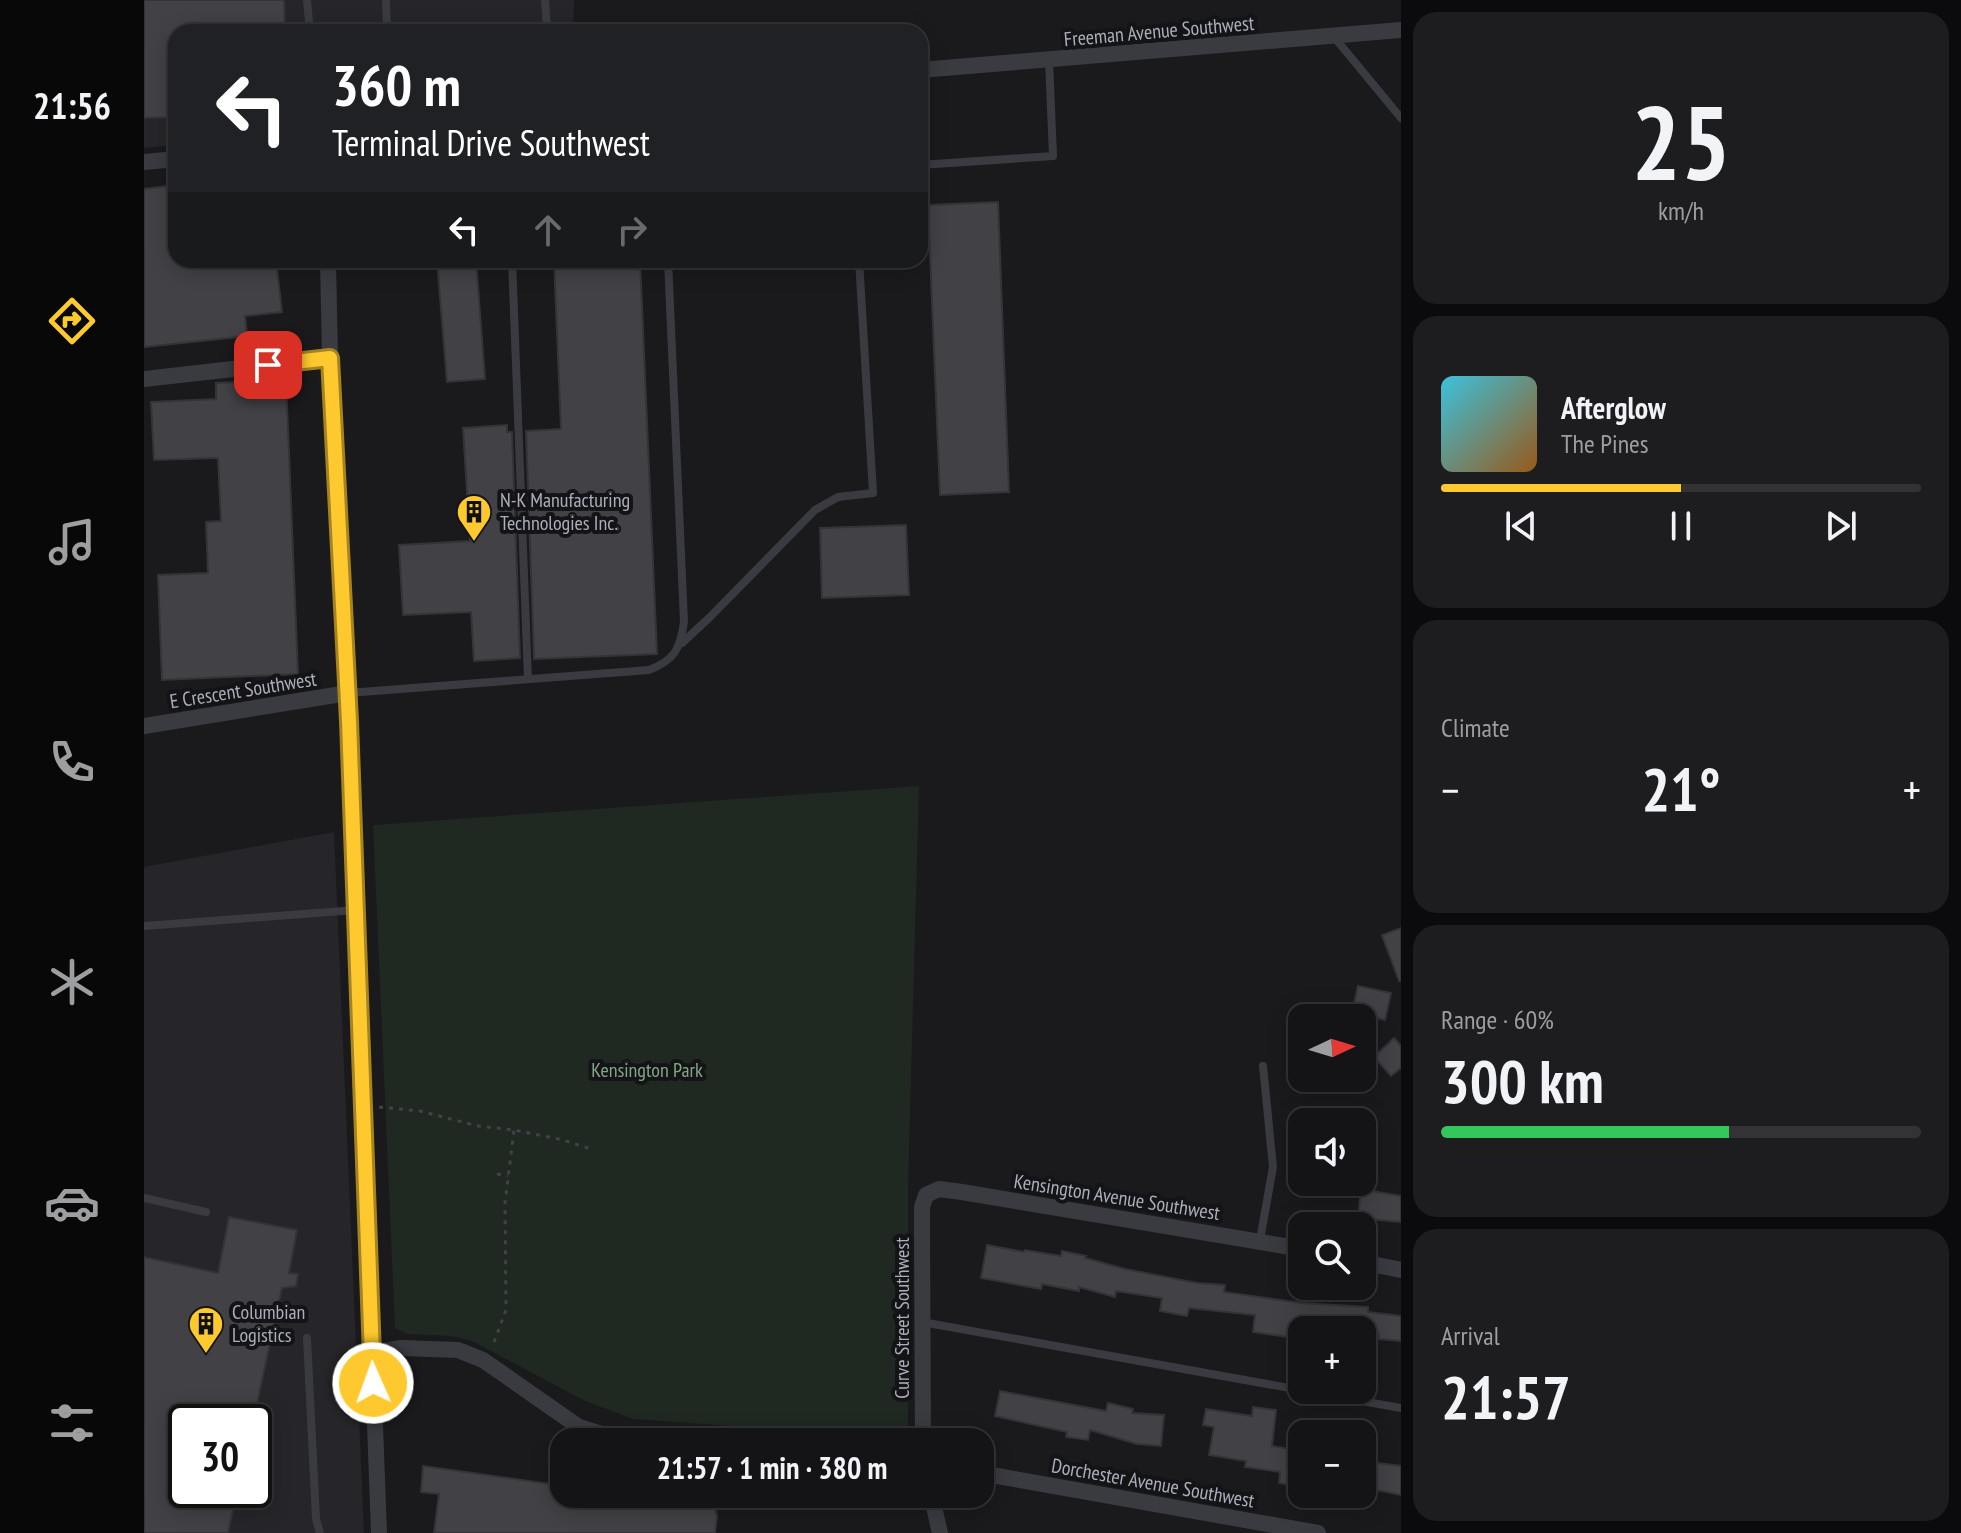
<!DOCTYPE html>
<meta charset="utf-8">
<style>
body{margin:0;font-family:"PT Sans Narrow",sans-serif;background:#1d1c1e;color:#f1f3f6;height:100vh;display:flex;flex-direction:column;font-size:30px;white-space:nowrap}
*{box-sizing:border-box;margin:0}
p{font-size:26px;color:#9d9ea0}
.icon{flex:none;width:44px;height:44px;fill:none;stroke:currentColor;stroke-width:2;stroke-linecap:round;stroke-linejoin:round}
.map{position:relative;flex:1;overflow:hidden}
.sheet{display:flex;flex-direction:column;gap:12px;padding:12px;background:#0b0a0c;width:560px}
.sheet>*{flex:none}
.guide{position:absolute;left:24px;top:24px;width:760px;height:244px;border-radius:24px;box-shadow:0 4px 20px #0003,0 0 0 2px #333234;background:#202124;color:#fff;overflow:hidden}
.needle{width:52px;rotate:86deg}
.controls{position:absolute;left:1144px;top:1004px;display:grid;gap:16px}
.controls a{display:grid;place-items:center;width:88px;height:88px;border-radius:16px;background:#141315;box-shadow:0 4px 20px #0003,0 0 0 2px #333234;font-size:40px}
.speed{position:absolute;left:24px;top:1404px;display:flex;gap:16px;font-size:40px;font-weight:700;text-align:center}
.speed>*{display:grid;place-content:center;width:104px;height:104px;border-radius:50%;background:#141315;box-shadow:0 4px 20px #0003,0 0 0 2px #333234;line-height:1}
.speed .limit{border:4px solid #111;border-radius:12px;background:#fff;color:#111}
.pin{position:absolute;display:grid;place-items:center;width:68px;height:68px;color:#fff;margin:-34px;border-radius:16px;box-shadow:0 4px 12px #0006}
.me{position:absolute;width:88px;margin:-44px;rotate:358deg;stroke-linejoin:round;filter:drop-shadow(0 0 6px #0008)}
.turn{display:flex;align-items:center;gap:28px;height:168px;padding:0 32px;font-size:36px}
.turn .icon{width:104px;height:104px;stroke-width:2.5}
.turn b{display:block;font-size:56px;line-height:68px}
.lanes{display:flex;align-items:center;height:76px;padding:0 32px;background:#0003;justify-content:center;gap:40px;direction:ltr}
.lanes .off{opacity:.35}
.big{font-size:60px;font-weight:700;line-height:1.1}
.sheet .widget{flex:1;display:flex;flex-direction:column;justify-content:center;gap:12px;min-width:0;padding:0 28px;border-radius:24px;background:#1d1c1e}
.sheet .dial{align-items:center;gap:0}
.dial b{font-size:104px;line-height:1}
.song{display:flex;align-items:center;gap:24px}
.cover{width:96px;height:96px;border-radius:12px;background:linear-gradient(135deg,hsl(190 70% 55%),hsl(30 70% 35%))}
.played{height:8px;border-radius:4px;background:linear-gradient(90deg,#fec92f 50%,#333234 50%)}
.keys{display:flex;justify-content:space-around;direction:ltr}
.heat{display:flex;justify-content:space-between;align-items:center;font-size:44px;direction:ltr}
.charge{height:12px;border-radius:6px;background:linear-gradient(90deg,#34c759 60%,#333234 0)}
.trip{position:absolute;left:406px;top:1428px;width:444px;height:80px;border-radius:24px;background:#141315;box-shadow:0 4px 20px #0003,0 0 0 2px #333234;font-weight:700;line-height:80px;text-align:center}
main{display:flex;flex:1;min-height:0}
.menu{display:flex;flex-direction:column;width:144px;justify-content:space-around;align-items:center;background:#080808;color:#9d9ea0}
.menu .icon{width:56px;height:56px}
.menu .current{color:#fec92f}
.menu b{font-size:36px;color:#f1f3f6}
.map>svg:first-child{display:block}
</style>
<main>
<nav class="menu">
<b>21:56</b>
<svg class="icon current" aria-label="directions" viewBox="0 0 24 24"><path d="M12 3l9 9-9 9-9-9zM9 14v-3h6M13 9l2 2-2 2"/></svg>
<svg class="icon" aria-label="music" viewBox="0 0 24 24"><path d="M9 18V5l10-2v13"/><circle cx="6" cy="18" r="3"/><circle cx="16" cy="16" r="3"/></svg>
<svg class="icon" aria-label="phone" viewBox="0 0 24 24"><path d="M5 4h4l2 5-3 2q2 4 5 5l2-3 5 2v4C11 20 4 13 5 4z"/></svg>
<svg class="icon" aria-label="climate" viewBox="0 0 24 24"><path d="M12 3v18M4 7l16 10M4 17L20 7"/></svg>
<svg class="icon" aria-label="car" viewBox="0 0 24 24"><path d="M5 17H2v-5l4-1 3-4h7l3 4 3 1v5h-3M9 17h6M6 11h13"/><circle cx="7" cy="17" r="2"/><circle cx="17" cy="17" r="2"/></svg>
<svg class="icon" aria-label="filters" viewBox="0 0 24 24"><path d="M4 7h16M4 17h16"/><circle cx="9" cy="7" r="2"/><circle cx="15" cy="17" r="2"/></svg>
</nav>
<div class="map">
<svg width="1257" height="1533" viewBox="0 0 1257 1533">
<rect width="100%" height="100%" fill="#1a191c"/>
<!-- built -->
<g fill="#262529" fill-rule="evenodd">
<path d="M0,0H430L429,32H32V145L0,148Z"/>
<path d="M190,832L220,1533H0V867ZM42,1422H110V1490H42Z"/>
</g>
<!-- green -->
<path fill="#1f2821" d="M775,786L764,1187V1439L489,1419L441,1401L328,1341L308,1336L263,1334L251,1328L229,825Z"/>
<!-- building -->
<g fill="#414146" stroke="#343338" stroke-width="2">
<path d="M0,0H140L141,32H32V117L0,118Z"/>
<path d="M32,185V260H132L138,312L101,316L103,336L0,347V189Z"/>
<path d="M854,202L865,492L796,495L784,205Z"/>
<path d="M293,260H332L341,379L303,382Z"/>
<path d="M410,260H496L513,654L390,659L382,431L417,429Z"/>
<path d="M142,380L154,674L18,680L14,575L64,573L62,522L77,521L74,458L10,460L7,402L72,399V383Z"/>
<path d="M363,425V432H368L376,658L330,661L327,612L259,615L255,545L326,541L319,428Z"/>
<path d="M762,525L765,595L678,598L676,528Z"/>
<path d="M1257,928V981H1255L1238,935Z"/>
<path d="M1214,986L1247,993L1241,1020L1208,1012Z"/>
<path d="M1250,1038L1257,1046V1068L1247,1076L1230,1057Z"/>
<path d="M1217,1189L1257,1196V1222L1214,1218Z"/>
<path d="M85,1217L153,1230L145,1273L154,1274L152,1286L138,1288L109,1422H42V1490H93L84,1533H0V1257L74,1273Z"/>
<path d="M843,1245L880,1252L881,1250L917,1256L918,1251L942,1256L941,1258L981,1269L1053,1283L1081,1285L1080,1292L1158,1303L1224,1307V1312L1257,1316V1341L1235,1339V1334L1218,1333V1330L1153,1328L1152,1338L1109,1332L1111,1315L1045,1308L1043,1316L1016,1311L1018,1298L972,1291L971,1297L935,1287V1291L898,1284L897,1289L837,1278Z"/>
<path d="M856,1391L962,1411L964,1403L989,1409L988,1413L1020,1415L1017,1446L993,1444L946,1430L944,1440L922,1437L923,1432L851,1416Z"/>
<path d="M1109,1407L1132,1410L1128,1446L1158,1451V1487L1135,1483L1136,1472L1101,1467L1102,1461L1065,1455L1070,1427L1059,1425L1062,1409L1108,1416Z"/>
<path d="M1218,1461L1257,1466V1495L1218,1487Z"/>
<path d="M279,1466L420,1486V1494H480L570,1506L573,1516L571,1533H290L295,1494L277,1492Z"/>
</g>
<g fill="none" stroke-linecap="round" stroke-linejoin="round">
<!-- path -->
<g stroke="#404248" stroke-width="3" stroke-dasharray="4 6" stroke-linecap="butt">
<path d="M235,1107L276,1111L334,1126L370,1130L419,1140L450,1150"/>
<path d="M353,1174L364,1176"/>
<path d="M350,1342L362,1310L361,1203L370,1130"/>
</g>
<!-- lane -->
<g stroke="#3a3b41" stroke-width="8">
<path d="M163,0L166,32"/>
<path d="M242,0L243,32"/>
<path d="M363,32L403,29L401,0"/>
<path d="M1190,37L1257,118"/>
<path d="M776,165L909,156L905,60"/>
<path d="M368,260L384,679"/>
<path d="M538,643L565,618L671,510L694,497L729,493L715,260"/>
<path d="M204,693L505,670C531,660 536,649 540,622L524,260"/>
<path d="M0,926L212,910"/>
<path d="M0,1198L62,1212"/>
<path d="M1116,1240L1129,1167L1119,1066"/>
<path d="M778,1322L1257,1408"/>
<path d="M163,1338L172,1519L176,1533"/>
</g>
<!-- street -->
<g stroke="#3a3b41" stroke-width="16">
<path d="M776,70L1257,30"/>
<path d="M0,162L32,159"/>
<path d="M184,260L186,358L204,693L235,1533"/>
<path d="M0,379L186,358"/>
<path d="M0,726L204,693"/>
<path d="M1218,1262L1257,1270"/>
<path d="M228,1353L257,1348L314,1350L339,1360L435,1427L483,1442"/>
<path d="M779,1442L778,1226V1207L782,1195L795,1189L818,1192L1158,1249"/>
<path d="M836,1473L1174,1533"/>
<path d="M787,1494L796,1533"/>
</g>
</g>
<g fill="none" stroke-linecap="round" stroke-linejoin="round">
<defs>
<path id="route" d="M124,365L186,358L205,721L229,1383"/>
</defs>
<!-- route casing -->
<use href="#route" stroke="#a5831f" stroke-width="20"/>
<!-- route -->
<use href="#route" stroke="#fec92f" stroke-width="14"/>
</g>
<!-- icons -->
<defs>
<symbol id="building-pin" viewBox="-11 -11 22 30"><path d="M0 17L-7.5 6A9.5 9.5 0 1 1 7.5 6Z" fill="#fec92f" stroke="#141417"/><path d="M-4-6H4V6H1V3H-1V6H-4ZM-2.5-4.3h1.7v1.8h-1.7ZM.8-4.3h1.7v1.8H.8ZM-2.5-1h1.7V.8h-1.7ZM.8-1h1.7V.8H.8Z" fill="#111"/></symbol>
</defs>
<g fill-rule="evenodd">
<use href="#building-pin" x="310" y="492" width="40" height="54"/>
<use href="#building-pin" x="42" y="1304" width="40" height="54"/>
</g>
<g text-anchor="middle" stroke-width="8" stroke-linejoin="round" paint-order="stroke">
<!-- street labels -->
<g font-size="20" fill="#abafbc" stroke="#141417">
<text transform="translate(1015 31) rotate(-5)" y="7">Freeman Avenue Southwest</text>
<text transform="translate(99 690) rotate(-9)" y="7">E Crescent Southwest</text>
<text transform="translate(973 1197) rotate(9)" y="7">Kensington Avenue Southwest</text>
<text transform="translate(758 1318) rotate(-90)" y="7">Curve Street Southwest</text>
<text transform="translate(1009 1483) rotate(10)" y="7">Dorchester Avenue Southwest</text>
</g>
<!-- poi labels -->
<g font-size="20" fill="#abafbc" stroke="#141417" text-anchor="start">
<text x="356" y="507">N-K Manufacturing<tspan x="356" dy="23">Technologies Inc.</tspan></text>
<text x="88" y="1319">Columbian<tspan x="88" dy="23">Logistics</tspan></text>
</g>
<!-- park labels -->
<g font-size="20" fill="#81a886" stroke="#141417">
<text x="503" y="1077">Kensington Park</text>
</g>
</g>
</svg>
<div class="controls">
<a><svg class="needle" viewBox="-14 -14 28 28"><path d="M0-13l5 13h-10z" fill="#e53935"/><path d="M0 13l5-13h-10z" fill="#9d9ea0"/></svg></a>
<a><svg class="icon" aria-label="sound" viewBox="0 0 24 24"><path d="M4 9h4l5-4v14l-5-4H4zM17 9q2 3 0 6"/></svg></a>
<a><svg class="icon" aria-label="search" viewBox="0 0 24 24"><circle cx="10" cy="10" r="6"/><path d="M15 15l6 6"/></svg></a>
<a>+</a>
<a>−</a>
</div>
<div class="speed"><div class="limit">30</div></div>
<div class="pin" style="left:124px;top:365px;background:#d93025"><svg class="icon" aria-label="arrive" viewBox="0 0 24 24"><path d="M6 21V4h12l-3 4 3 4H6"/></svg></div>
<svg class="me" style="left:229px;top:1383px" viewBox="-20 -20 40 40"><circle r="17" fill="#fec92f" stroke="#fff" stroke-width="3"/><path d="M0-11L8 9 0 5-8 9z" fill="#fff"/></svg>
<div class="trip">21:57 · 1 min · 380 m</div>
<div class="guide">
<div class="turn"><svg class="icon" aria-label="left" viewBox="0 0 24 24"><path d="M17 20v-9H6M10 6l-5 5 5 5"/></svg><div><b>360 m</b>Terminal Drive Southwest</div></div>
<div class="lanes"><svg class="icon" aria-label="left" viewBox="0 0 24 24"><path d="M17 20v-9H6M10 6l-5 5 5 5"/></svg><svg class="icon off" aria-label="ahead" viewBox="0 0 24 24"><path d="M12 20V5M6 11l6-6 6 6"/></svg><svg class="icon off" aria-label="right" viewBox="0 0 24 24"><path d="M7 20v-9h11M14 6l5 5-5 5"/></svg></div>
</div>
</div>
<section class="sheet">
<div class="widget dial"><b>25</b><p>km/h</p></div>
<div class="widget">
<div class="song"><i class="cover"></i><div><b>Afterglow</b><p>The Pines</p></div></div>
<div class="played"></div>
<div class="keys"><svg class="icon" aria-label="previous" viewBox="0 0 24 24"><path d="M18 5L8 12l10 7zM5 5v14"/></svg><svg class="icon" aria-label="pause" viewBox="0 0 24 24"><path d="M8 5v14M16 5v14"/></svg><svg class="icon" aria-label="next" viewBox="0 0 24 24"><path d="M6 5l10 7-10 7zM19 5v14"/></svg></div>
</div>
<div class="widget"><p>Climate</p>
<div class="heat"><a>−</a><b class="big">21°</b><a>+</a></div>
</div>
<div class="widget"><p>Range · 60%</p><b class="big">300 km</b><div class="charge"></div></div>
<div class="widget"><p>Arrival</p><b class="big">21:57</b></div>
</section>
</main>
